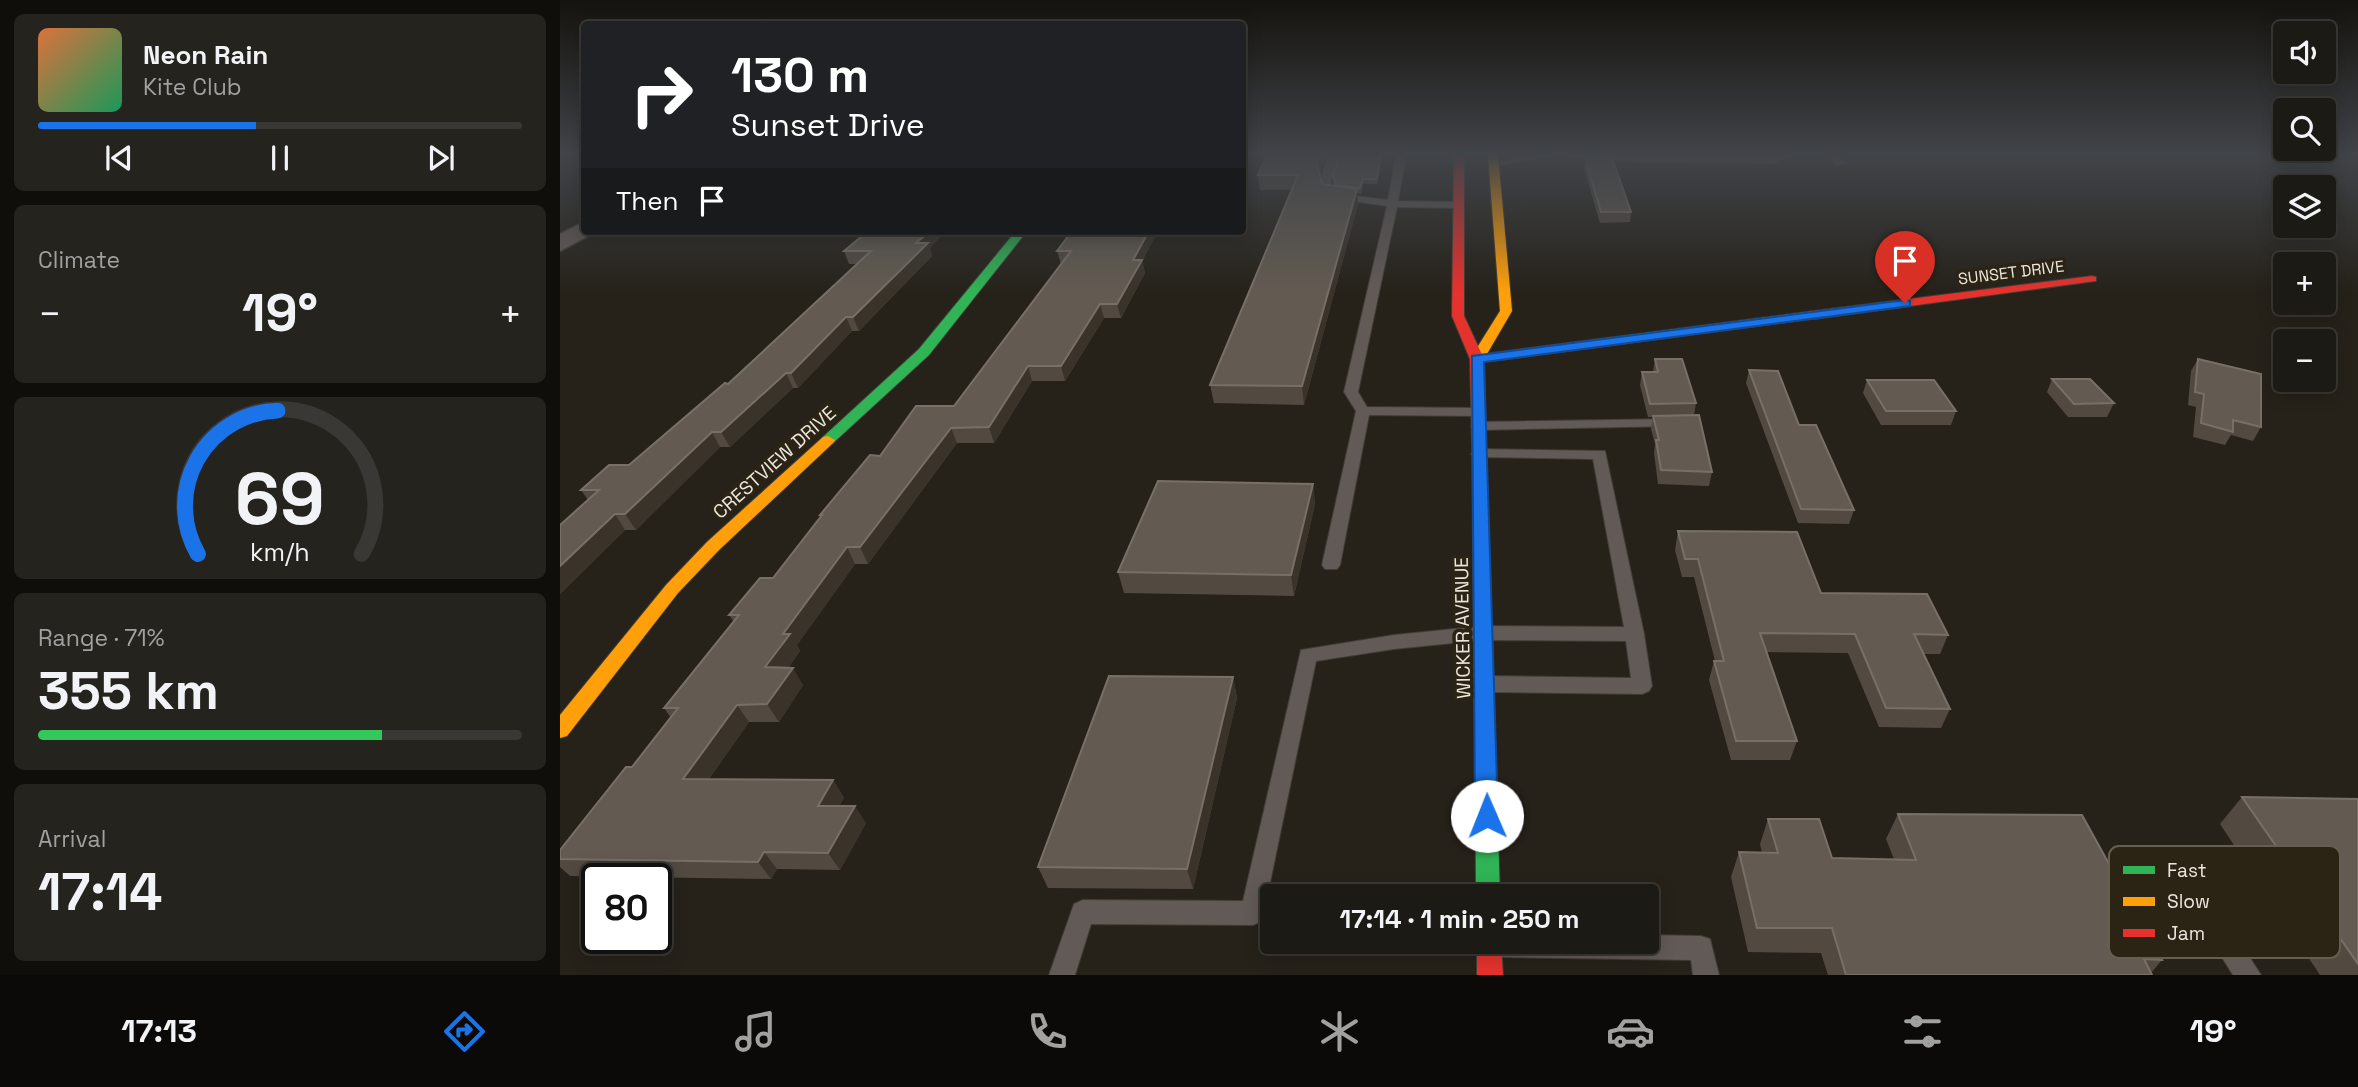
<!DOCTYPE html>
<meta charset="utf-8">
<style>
body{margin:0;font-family:"Space Grotesk",sans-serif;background:#25231d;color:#f1f3f6;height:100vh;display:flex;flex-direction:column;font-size:26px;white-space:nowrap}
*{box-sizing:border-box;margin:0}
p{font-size:23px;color:#a0a1a0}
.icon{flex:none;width:38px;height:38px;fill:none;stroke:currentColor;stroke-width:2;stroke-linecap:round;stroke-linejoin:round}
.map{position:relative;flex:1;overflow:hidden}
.side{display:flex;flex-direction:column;gap:14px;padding:14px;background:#0f0e0b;width:560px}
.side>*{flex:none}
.hud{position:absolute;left:21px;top:21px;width:665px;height:214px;border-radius:7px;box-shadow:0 4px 18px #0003,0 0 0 2px #3a3834;background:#202124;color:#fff;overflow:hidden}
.fabs{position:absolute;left:1713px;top:21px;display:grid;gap:14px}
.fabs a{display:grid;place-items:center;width:63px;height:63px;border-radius:7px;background:#1c1a14;box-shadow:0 4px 18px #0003,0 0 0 2px #3a3834;font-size:35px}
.speed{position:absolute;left:21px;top:863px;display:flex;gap:14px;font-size:35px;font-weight:700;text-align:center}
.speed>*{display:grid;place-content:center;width:91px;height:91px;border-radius:50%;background:#1c1a14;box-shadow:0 4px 18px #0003,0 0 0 2px #3a3834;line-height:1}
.speed .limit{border:4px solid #111;border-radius:10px;background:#fff;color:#111}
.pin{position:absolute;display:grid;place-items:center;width:60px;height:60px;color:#fff;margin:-72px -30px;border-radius:50% 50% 50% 0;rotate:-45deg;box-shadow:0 0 7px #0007}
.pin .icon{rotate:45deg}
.me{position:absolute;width:77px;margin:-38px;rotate:359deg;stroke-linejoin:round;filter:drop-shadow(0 0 5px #0008)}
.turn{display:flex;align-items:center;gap:24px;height:147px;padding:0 35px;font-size:32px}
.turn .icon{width:91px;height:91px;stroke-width:2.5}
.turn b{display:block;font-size:49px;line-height:60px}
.then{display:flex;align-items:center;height:66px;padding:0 35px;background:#0003;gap:14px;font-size:26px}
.big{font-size:52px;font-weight:800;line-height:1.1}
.side .card{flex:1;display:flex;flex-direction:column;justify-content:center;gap:10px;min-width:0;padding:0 24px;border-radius:10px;background:#25231d}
.side .dial{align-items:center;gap:0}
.dial svg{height:182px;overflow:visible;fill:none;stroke:#3a3834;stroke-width:7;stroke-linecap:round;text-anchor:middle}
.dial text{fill:#f1f3f6;stroke:none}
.song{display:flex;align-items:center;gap:21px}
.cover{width:84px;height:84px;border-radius:10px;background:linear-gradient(135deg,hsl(20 70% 55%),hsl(150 70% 35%))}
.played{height:7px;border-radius:4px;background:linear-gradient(90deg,#1a73e8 45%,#3a3834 45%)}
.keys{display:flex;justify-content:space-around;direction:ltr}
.heat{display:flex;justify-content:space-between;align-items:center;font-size:38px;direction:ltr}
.charge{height:10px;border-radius:5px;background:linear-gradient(90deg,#34c759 71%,#3a3834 0)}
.trip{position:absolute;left:700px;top:884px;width:399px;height:70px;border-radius:7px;background:#1c1a14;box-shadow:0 4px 18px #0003,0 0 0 2px #3a3834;font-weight:800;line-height:70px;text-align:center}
.menu{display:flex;height:112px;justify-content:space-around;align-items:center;background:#0b0a08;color:#a0a1a0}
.menu .icon{width:49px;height:49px}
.menu .active{color:#1a73e8}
.menu b{font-size:32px;color:#f1f3f6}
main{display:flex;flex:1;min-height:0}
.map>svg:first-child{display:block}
</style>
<main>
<section class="side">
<div class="card">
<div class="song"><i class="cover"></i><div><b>Neon Rain</b><p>Kite Club</p></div></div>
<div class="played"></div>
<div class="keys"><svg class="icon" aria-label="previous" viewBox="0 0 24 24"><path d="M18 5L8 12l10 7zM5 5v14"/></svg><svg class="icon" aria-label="pause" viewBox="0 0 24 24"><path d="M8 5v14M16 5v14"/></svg><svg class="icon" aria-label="next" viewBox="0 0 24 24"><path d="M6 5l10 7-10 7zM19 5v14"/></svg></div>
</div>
<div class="card"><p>Climate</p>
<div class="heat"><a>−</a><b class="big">19°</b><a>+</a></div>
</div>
<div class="card dial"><svg viewBox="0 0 100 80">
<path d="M14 69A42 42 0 1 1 86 69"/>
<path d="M14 69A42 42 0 0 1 49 6" stroke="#1a73e8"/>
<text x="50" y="56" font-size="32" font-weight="700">69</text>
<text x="50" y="72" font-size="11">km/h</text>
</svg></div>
<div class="card"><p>Range · 71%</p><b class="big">355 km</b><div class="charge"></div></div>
<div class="card"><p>Arrival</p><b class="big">17:14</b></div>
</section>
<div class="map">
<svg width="1798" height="975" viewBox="0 0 1798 975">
<rect width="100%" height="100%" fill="#26221a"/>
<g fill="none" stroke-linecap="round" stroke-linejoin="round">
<defs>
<g id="lane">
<path d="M768,155H778L771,180L773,193L828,200L836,155H846L838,201L899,202L904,205L899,208L837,207L798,392L807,407L918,408L925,412L918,416L809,415L780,565L777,569H765L762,565L796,411L784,392L827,206L765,197L761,180Z"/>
<path d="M973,155H999L934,166L929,163Z"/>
<path d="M1009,155L1214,157L1233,155L1215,163L1086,162L1014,158Z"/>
<path d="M1268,155H1278L1285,163L1277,165Z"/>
<path d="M1112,419L1117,420L1119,423L1117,426L918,430L911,426L918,422Z"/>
<path d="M919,449L1045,451L1084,634L1092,686L1089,691L1082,694L928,692L921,689L918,684L921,679L928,676L1071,678L1066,641L923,640L834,649L756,661L702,921L693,925L531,924L515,975H489L514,904L523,900L683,901L741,650L834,635L923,626L1064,627L1033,459L914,457L911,454L914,451Z"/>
<path d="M1649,905L1658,909L1701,975H1673L1637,917L1640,909Z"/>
<path d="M1087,935L1141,936L1150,939L1159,975H1133L1131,960L940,957L931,954L928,945L929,942H1087Z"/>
</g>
<path id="street" d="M24,222V231H34L32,234L0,251V234Z"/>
<g id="fast">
<path d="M456,231H467L369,355L273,443H263L261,440L263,437L359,349Z"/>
<path d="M1254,311L1260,315L1258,318L917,363L910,359L917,355Z"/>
<path d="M925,727L932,729L935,735L940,896H916L915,735L918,729Z"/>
</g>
<g id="slow">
<path d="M928,155H938L952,311L924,359L917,363L910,359L940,311Z"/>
<path d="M268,436L275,440L273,443L159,550L118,593L7,736L0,738V715L106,585L147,542L263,437Z"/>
<path d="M919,443L926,447L935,735L932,741L925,743L918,741L915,735L912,447Z"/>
</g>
<g id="jam">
<path d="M894,155H904V316L924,359L926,447L919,451L912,447L910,359L892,316Z"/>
<path d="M1532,276L1536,277V281L1254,319L1248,315L1254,311Z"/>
<path d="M917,942H941L943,975H917Z"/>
</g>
</defs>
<!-- lane casing -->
<use href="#lane" stroke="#413d36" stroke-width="2"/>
<!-- street casing -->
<use href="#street" stroke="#413d36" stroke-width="3"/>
<!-- fast casing -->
<use href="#fast" stroke="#413d36" stroke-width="2"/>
<!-- slow casing -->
<use href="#slow" stroke="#413d36" stroke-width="2"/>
<!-- jam casing -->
<use href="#jam" stroke="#413d36" stroke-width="2"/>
<!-- lane -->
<use href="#lane" fill="#625a56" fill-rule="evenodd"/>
<!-- street -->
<use href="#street" fill="#625a56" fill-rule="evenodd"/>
<!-- fast -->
<use href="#fast" fill="#30b455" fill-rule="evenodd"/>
<!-- slow -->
<use href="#slow" fill="#ff9f0a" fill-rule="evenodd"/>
<!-- jam -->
<use href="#jam" fill="#e5322d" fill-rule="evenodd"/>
</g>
<!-- wall -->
<g fill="#524a41">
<path d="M822,155L817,184H803L801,194L797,193L798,204L744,405L654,403L650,385L731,190H700L698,175L765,156L760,175L762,184L775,186Z"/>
<path d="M1025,158L1071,212L1070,222L1040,223L1024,168Z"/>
<path d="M512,231H598L582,261L585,273L561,318H544L505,381H472L434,443H397L308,564H295L237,645L240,651L228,668L243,685L219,722H189L149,779L273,780L284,798L279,806L306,823L280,870L217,869L211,879L10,876L0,867V850L72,767L111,718L104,708L174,622L169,615L213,578L261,517L260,515L320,456L394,406L501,264L497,251Z"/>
<path d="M370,248L372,256L299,331H292L238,388H233L170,447H160L76,530H65L0,594V525L28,500L21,490L69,465L168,384L297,264H289L284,251Z"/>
<path d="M1095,359L1136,403L1134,415L1152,472L1149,486L1098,484L1094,453L1095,444L1091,429L1093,417H1088L1080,385L1082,372H1093Z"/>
<path d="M1638,359L1701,427L1693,441L1671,435L1665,445L1633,437L1636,407L1628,405L1631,371Z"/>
<path d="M1189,370L1239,425L1294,510L1289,524L1238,523L1186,383Z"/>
<path d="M1492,379L1554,403L1547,417H1508L1487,392Z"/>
<path d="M1307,380L1396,411L1391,425H1321L1303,393Z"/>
<path d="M753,484L755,504L734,596L564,593L558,572Z"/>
<path d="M1118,531L1261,593L1388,635L1380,654H1363L1390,709L1381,728L1319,727L1288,653L1207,652L1237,741L1230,760H1171L1149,680L1154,661H1155L1134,577H1122L1115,550Z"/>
<path d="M673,677L677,698L633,889L488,888L478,867Z"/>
<path d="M1682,797L1798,799V975H1760L1660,824Z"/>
<path d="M1338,814L1602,960L1591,973L1592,975H1268L1261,953L1188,952L1171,877L1179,852L1202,853L1200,844L1208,819L1272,858L1334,859L1326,839Z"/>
</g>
<!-- shaded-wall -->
<g fill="#3a332a">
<path d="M760,155H765V156L758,179L757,164Z"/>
<path d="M821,155H822L817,184V179Z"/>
<path d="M797,189L798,204L744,405L742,386Z"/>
<path d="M370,231H387L370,248L372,256L299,331L293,317L356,243Z"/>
<path d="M589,231L598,232L582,261L585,273L561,318L557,304L573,260Z"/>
<path d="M540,304L544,318L505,381L501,366Z"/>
<path d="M286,317L292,331L238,388L231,373Z"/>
<path d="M468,366L472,381L434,443L429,427Z"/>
<path d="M226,373L233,388L170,447L161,432Z"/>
<path d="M391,428L397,443L308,564L300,547Z"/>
<path d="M152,432L160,447L76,530L65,514Z"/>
<path d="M753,484L755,504L734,596L731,575Z"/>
<path d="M55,514L65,530L0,594V566Z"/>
<path d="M287,547L295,564L237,645L240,651L216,685L205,667L223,634Z"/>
<path d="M233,668L243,685L219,722L207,704Z"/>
<path d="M673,677L677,698L633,889L627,869Z"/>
<path d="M177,705L189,722L137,796L123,779Z"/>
<path d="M273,780L284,798L269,823L258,806Z"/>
<path d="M295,806L306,823L280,870L268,853Z"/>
<path d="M204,852L217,869L211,879L198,862Z"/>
</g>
<!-- building -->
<g fill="#635b52" stroke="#787067" stroke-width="2">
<path d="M707,155H760L757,164L762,184L797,189L742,386L650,385L738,175H698Z"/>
<path d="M779,155H821L817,179H803L800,188L775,185L773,175Z"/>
<path d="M1025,158H1052L1071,212H1041Z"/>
<path d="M308,231H370L356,243H368L293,317H286L231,373H226L161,432H152L65,514H55L0,566V525L39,490H21L49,465H69L165,383L168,384L311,251H284Z"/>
<path d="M512,231H589L573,260H582L557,304H540L501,366H468L429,427L391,428L300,547H287L223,634H230L205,667L233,668L207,704L177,705L123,779L273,780L258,806H295L268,853L204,852L198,862L0,859V850L66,767H72L118,708H104L179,615H169L200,578H213L262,515H260L310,455L320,456L356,406H394L511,251H497Z"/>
<path d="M1095,359H1122L1136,403L1090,404L1082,372H1098Z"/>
<path d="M1638,359L1701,374V427L1673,420V432L1641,423L1644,394L1635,392Z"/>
<path d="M1189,370L1218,371L1239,425H1256L1294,510L1241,509Z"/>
<path d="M1492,379H1530L1554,403L1514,404Z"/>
<path d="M1307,380H1374L1396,411H1326Z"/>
<path d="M1139,415L1152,472L1101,470L1096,440H1099L1093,416Z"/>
<path d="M598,481L753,484L731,575L558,572Z"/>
<path d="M1118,531L1237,532L1261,593L1367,594L1388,635L1354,634L1390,709L1326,708L1295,634L1200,633L1237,741H1176L1154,661H1164L1138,559H1125Z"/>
<path d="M549,676L673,677L627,869L478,867Z"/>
<path d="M1682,797L1798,799V964Z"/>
<path d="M1338,814L1522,815L1602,960L1584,959L1592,975H1286L1272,928H1197L1179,852L1218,853L1208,819H1259L1272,858L1356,860Z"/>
</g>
<!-- sky -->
<linearGradient id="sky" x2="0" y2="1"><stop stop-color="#15130e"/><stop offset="0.53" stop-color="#414449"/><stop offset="1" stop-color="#414449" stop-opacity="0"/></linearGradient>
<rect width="1798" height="292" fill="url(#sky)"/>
<!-- route -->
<path fill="#1a73e8" stroke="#114b97" stroke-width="2" d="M1345,300L1350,301V306L924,362L938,816L935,823L927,826L919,823L915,816L912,356Z"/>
<g text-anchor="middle" stroke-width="7" stroke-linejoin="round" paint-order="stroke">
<!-- far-street labels -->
<g font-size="16" fill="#ebe6dd" stroke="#2b2415">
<text transform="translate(1451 272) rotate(-7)" y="6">SUNSET DRIVE</text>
</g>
<!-- street labels -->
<g font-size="19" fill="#ebe6dd" stroke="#2b2415">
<text transform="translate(214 462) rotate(-42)" y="7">CRESTVIEW DRIVE</text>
<text transform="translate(902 628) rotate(-91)" y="7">WICKER AVENUE</text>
</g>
</g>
<!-- legend -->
<rect x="1549" y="846" width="231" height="112" rx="10" fill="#2b2415" stroke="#655e51" stroke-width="2"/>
<rect x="1563" y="866" width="32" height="8" fill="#30b455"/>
<rect x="1563" y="897" width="32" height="9" fill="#ff9f0a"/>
<rect x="1563" y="929" width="32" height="8" fill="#e5322d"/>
<g font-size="19" fill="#ebe6dd">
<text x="1607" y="877">Fast</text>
<text x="1607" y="908">Slow</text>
<text x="1607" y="940">Jam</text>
</g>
</svg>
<div class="fabs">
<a><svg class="icon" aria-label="sound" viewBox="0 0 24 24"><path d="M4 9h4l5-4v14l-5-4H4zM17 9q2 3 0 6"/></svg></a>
<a><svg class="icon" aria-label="search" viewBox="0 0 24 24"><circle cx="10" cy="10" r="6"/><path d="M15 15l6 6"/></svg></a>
<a><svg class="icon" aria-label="layers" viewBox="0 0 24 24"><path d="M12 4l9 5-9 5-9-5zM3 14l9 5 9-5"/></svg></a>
<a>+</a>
<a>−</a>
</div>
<div class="speed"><div class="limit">80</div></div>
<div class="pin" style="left:1345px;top:303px;background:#d93025"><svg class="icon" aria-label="arrive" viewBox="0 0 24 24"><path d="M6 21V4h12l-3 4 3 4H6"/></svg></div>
<svg class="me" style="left:927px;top:816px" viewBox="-20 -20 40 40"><circle r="19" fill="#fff"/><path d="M0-13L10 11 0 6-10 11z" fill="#1a73e8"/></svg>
<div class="trip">17:14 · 1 min · 250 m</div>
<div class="hud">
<div class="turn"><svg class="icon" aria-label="right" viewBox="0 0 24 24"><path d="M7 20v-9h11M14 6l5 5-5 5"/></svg><div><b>130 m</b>Sunset Drive</div></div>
<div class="then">Then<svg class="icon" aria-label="arrive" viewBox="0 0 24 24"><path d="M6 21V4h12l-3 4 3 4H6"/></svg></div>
</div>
</div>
</main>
<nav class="menu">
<b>17:13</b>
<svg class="icon active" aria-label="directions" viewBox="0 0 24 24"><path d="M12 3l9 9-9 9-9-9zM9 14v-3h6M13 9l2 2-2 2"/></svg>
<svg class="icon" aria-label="music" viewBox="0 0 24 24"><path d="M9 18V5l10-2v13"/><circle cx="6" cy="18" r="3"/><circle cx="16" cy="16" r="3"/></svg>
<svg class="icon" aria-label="phone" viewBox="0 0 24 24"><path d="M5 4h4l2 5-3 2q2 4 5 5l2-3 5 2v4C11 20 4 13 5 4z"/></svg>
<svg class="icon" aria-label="climate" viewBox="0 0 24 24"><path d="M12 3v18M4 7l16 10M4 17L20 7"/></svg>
<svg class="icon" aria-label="car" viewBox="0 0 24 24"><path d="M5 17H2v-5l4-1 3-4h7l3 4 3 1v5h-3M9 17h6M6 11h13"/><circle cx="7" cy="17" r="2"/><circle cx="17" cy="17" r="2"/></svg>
<svg class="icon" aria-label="filters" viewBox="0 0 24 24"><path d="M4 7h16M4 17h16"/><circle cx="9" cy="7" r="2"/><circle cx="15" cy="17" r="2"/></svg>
<b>19°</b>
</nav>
